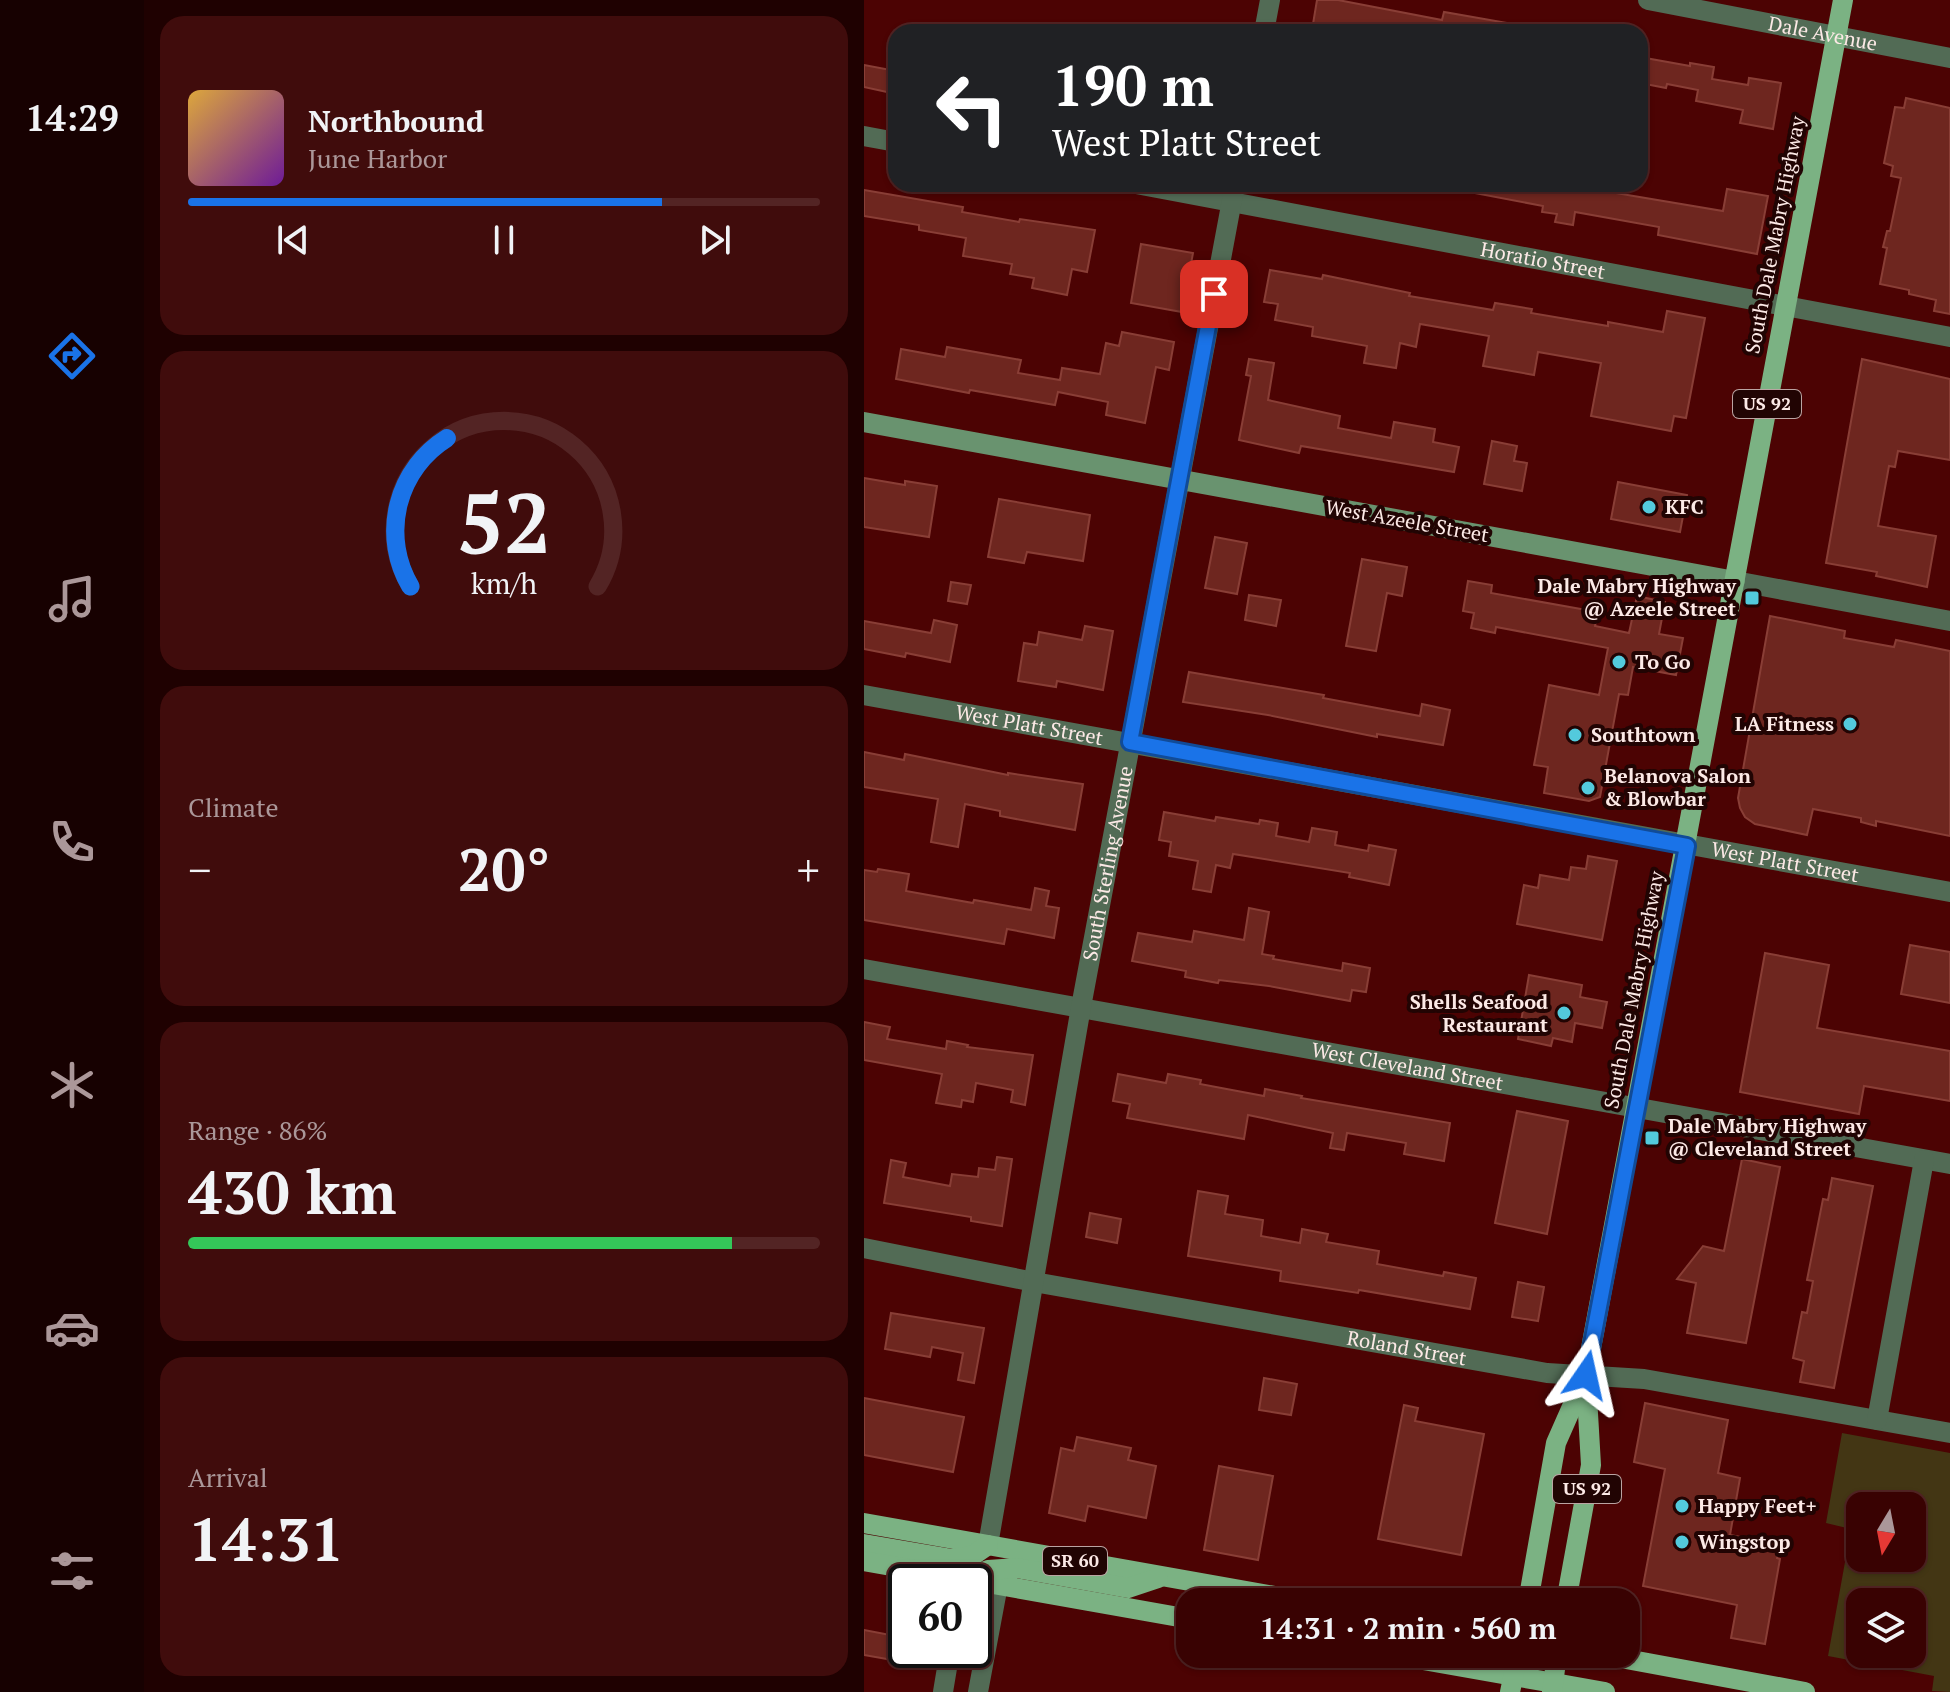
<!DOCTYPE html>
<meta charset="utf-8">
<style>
body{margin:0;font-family:"PT Serif",serif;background:#400c0c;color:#f1f3f6;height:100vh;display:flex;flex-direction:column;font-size:30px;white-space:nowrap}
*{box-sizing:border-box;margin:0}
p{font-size:26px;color:#ab9799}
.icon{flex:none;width:44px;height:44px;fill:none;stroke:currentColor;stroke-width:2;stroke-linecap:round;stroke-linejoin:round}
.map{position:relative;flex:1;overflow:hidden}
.side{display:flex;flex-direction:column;gap:16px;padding:16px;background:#1f0101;width:720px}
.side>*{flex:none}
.top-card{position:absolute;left:24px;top:24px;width:760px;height:168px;border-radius:24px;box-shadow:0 2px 6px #0004,0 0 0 2px #532424;background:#202124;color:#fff;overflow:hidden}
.needle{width:52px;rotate:190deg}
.tools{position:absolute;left:982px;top:1492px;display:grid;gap:16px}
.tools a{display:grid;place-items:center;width:80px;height:80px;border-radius:16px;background:#390202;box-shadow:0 2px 6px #0004,0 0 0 2px #532424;font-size:40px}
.speed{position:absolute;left:24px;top:1564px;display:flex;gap:16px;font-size:40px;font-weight:700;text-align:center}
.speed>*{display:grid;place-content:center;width:104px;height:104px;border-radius:50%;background:#390202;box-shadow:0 2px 6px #0004,0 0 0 2px #532424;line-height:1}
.speed .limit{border:4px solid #111;border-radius:12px;background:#fff;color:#111}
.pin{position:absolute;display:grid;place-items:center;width:68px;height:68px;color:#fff;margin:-34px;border-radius:16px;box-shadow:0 4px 12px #0006}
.me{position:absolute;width:88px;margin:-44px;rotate:11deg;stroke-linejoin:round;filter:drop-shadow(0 0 6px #0008)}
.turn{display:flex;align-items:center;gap:28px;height:168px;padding:0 32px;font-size:36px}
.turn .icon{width:104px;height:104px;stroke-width:2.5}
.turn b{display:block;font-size:56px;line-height:68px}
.big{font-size:60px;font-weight:700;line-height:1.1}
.side .widget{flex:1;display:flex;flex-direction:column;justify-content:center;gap:12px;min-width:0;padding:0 28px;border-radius:24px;background:#400c0c}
.side .dial{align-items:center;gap:0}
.dial svg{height:208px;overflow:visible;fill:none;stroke:#532424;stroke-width:7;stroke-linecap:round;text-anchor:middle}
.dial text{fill:#f1f3f6;stroke:none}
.song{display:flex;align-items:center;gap:24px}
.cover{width:96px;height:96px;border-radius:12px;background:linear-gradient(135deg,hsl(40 70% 55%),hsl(280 70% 35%))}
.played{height:8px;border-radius:4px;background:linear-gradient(90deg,#1a73e8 75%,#532424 75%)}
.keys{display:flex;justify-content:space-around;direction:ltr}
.heat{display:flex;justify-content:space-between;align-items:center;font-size:44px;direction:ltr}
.charge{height:12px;border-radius:6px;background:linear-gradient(90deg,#34c759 86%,#532424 0)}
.trip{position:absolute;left:312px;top:1588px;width:464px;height:80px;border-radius:24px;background:#390202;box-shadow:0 2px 6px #0004,0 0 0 2px #532424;font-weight:700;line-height:80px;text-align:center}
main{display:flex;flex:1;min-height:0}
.menu{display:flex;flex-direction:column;width:144px;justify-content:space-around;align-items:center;background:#170101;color:#ab9799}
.menu .icon{width:56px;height:56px}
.menu .selected{color:#1a73e8}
.menu b{font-size:36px;color:#f1f3f6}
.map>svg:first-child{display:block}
</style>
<main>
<nav class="menu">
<b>14:29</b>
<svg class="icon selected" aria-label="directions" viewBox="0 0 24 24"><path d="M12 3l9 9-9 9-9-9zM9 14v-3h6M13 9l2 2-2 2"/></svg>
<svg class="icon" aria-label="music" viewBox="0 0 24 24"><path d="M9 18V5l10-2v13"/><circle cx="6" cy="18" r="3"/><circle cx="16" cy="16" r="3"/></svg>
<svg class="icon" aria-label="phone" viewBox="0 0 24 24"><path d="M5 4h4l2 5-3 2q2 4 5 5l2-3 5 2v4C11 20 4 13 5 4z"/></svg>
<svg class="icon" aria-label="climate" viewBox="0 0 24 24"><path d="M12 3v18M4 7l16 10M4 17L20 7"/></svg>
<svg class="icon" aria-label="car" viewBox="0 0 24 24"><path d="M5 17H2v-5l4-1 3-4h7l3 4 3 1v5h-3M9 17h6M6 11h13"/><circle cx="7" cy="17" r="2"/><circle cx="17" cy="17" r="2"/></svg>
<svg class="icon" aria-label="filters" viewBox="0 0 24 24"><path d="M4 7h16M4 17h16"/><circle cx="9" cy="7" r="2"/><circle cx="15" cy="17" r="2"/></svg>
</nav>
<section class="side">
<div class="widget">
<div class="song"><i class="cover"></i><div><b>Northbound</b><p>June Harbor</p></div></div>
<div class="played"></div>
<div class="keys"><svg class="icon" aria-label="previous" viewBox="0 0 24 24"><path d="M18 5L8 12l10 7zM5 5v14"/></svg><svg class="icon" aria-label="pause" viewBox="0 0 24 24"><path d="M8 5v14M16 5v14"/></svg><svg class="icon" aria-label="next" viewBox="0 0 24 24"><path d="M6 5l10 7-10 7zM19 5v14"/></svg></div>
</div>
<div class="widget dial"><svg viewBox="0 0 100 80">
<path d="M14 69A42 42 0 1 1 86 69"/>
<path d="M14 69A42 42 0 0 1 28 12" stroke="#1a73e8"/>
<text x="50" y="56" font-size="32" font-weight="700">52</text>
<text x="50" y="72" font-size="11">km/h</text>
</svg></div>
<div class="widget"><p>Climate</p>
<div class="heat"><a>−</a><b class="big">20°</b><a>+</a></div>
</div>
<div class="widget"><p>Range · 86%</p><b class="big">430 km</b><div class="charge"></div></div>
<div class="widget"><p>Arrival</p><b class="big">14:31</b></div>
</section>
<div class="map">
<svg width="1086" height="1692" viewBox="0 0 1086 1692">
<rect width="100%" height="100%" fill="#4c0303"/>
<!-- green -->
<path fill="#433614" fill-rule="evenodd" d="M978,1433L1086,1453V1692L1068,1691L1070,1676L964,1656L987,1529L962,1523ZM996,1506H1048V1558H996ZM996,1602H1048V1654H996Z"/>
<!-- building -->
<g fill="#6e261f" stroke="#893e36" stroke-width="2">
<path d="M453,0H474L578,20L580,12L649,24L648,32H492L449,24Z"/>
<path d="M776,57L826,66V63L850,67L848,79L884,85L885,78L917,83L909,129L876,123L879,110L832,101L834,90L803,84L802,88L776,83Z"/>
<path d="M0,65L32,71V94L0,87Z"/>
<path d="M1042,98L1086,108V314L1070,311L1072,300L1045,294V290L1016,284L1023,248L1019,247L1023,231H1026L1037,178L1027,176L1029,166L1020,163L1031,107L1040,108Z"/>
<path d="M601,184H717L716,187L859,211L863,189L904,196L893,254L794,235L795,227L711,212L709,225L691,222L693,214L678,212L679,206L600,191Z"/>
<path d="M0,190L99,207L98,212L155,222L156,219L231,230L223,272L208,269L203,295L168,288L170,278L146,274L148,264L99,256L102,238L55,230V225L0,216Z"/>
<path d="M277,244L329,253L318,312L267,303Z"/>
<path d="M406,270L458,279L459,275L546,293L545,296L629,310L631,303L668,309L667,313L744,326V322L799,332L803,311L841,318L822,418L810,416L807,431L727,416L737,363L674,352L670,375L619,366L625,336L556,324L552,347L536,343L532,368L500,363L503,346L448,336L449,327L411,320L414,304L400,302Z"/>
<path d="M258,332L310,342L305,370L292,367L281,423L242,415L244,402L194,392L191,405L106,390L105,393L32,379L37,349L81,357L83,347L157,360L154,373L196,380L198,368L236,374L242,343L255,346Z"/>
<path d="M385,359L410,363L404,400L476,416L474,428L527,438L530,422L571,429L569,442L595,447L590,472L437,446L435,453L375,440L387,376L382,375Z"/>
<path d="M998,359L1086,379V460L1034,451L1031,467L1025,466L1014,526L1072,536L1063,587L1012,576L1013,572L962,563Z"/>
<path d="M628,441L653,446L650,461L663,463L658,491L620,484Z"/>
<path d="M0,478L41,485V481L73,486L65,537L0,527Z"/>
<path d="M754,482L823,495L816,532L747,519Z"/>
<path d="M135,499L226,515L219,561L163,552L160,563L124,557Z"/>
<path d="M351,537L383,543L373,594L341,588Z"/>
<path d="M498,559L543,567L538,596L523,593L512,651L482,646Z"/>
<path d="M604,581L628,585L627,593L734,612L731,626L765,633L773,596L801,602L795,634L819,638L812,675L769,667L764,695L755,694L736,797L725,801L680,793L684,767L670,765L685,685L735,695L744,648L632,627L631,633L607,628L610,613L599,611Z"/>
<path d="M87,582L107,585L103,604L84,601Z"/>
<path d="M385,595L417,600L412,626L381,620Z"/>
<path d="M906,616L981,631L980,638L1030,647L1032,640L1086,651V836L1012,821V826L997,822V818L949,809L943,835L891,824L881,817L876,808L874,798Z"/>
<path d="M70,620L93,625L86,662L42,653L41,657L0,649V621L67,633Z"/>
<path d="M221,626L249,631L239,690L193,681L192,687L154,681L160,643L173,645L175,632L218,640Z"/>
<path d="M325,672L460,695L459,698L556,716L558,704L586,710L579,745L513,734V737L404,715L319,702Z"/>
<path d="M0,752L40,760L41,754L144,775V773L219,784L211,830L136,816V811L101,804L94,847L67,842L74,799L0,787Z"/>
<path d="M300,812L351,821L352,817L395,824L396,820L414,823L412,836L445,842L448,828L473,832L471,845L504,851L505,845L532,850L525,885L485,877L486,873L369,854L366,868L352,865L347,892L329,889L334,861L305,856L307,842L295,840Z"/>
<path d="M724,856L753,861L738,940L653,924L660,885L674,888L676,875L705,880L707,867L722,869Z"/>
<path d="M14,869L45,874L42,891L109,903L110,900L167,910L171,888L185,891L182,906L195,908L190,938L143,929L140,944L0,920V870L13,872Z"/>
<path d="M385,908L405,912L398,954L410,956L409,959L478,971L479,963L506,968L502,992L488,990L486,1001L405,986L355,980L354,983L321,977L322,971L268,961L274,933L328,942L330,931L380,940Z"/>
<path d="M1046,945L1086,952V1003L1037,994Z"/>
<path d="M901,953L965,965L953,1028L1086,1051V1101L1000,1086L995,1114L876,1092Z"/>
<path d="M665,975L718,985L716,997L743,1002L738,1028L711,1023L708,1042L689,1038L687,1046L654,1039Z"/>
<path d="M0,1022L26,1027L23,1039L82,1049L83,1041L104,1045L103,1047L169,1055L161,1105L147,1102L149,1090L112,1083L109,1102L98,1100L97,1107L72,1103L78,1074L0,1060Z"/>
<path d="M254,1074L302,1083L304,1074L337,1080L336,1084L400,1096L401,1089L438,1096L437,1098L586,1123L580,1161L540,1154L542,1143L483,1133L480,1150L466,1148L469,1133L384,1115L380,1139L263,1118L266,1104L249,1101Z"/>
<path d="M653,1111L704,1121L683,1234L631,1223Z"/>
<path d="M133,1157L148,1159L138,1226L107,1221V1217L20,1203L27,1160L42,1163L39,1177L86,1186L88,1174L114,1177L115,1168L131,1170Z"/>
<path d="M878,1159L916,1167L882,1343L823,1333L832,1283L813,1279L839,1246L860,1251Z"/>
<path d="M968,1178L1009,1186L970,1388L936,1382L940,1361L929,1358L938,1312L943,1313L949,1281L943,1280L959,1199L964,1200Z"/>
<path d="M334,1191L364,1196L361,1214L399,1220L397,1236L436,1243L438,1229L464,1234L462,1242L515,1251L513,1264L579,1276L580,1272L612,1278L606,1309L495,1290L494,1293L416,1281L417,1271L324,1256Z"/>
<path d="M226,1213L257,1219L253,1243L222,1237Z"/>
<path d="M654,1282L680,1287L674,1321L648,1317Z"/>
<path d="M27,1313L120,1328L110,1383L94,1380L99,1353L68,1347L66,1357L21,1349Z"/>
<path d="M400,1378L433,1384L427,1415L395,1410Z"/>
<path d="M0,1398L100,1417L89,1472L0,1455Z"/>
<path d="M781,1403L864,1420L854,1473L876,1478L866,1535L915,1544L913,1558L916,1559L901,1644L867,1638L873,1605L779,1586L801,1469L770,1462Z"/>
<path d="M540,1405L554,1408L551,1421L620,1434L597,1555L514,1539Z"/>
<path d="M213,1437L267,1448L264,1460L292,1466L282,1518L224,1506L221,1521L185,1513L197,1448L210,1451Z"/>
<path d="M355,1466L409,1476L394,1560L340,1550Z"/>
<path d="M0,1630L42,1638V1650H67L63,1666L0,1655Z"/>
</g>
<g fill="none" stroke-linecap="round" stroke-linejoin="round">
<!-- minor -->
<g stroke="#526b55" stroke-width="20">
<path id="s1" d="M784,0L1086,58"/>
<path d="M400,32L406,0"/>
<path d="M0,136L32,142"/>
<path id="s2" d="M272,184L1086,337"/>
<path id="s3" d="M0,695L1086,892"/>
<path id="s4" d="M0,969L1086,1164"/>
<path id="s5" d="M0,1248L170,1282L683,1373L780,1379L1086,1433"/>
<path d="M1013,1420L1060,1160"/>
<path id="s6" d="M124,1545L217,1007L371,184"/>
<path d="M79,1692L86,1650"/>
<path d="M114,1692L134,1585"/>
</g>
<!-- tertiary -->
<path stroke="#526b55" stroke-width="20" d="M871,581L1086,621"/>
<!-- secondary -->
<path stroke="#69936f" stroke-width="20" d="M0,422L871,581"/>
<!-- primary -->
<g stroke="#7bb283" stroke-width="20">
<path d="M0,1523L444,1602"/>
<path d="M0,1544L88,1559L108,1556L124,1545"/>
<path d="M0,1561L326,1619"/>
<path d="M103,1578L124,1570L153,1568L264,1588L294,1578"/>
<path d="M664,1602L692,1443L722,1375L979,0"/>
<path d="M702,1602L727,1465L722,1379"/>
<path d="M525,1654L741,1692"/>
<path d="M735,1654L941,1692"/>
<path d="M646,1692L654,1654"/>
<path d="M688,1692L693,1654"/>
</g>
</g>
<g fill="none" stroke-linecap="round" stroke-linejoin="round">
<defs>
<path id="route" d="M350,294L266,742L823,846L722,1375"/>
</defs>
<!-- route casing -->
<use href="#route" stroke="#114b97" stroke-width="20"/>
<!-- route -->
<use href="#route" stroke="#1a73e8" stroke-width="14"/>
</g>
<!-- markers -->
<g fill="#53cadc" stroke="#210403" stroke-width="3">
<circle cx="785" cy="507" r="8"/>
<rect x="880" y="590" width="16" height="16" rx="4"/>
<circle cx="755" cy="662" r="8"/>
<circle cx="986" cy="724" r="8"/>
<circle cx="711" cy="735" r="8"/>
<circle cx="724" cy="788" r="8"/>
<circle cx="700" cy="1013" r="8"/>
<rect x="780" y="1130" width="16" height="16" rx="4"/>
<circle cx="818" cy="1506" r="8"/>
<circle cx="818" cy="1542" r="8"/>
</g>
<g text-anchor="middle" stroke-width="8" stroke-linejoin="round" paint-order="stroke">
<!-- shield labels -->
<g fill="#210403" stroke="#baa4a2" stroke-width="2">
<rect x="869" y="390" width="68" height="28" rx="6"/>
<rect x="689" y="1475" width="68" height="28" rx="6"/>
<rect x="179" y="1547" width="64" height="28" rx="6"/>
</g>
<g font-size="18" font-weight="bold" fill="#fce9e6">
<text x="903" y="410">US 92</text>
<text x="723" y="1495">US 92</text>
<text x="211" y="1567">SR 60</text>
</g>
<!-- street labels -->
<g font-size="20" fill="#fce9e6" stroke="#210403">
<text dy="7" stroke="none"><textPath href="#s1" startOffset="178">Dale Avenue</textPath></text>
<text transform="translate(911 235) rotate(-79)" y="7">South Dale Mabry Highway</text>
<text dy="7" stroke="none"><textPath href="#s2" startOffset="414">Horatio Street</textPath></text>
<text transform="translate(543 521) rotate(10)" y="7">West Azeele Street</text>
<text dy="7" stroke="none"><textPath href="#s3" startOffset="168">West Platt Street</textPath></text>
<text dy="7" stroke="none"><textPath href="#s3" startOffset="936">West Platt Street</textPath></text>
<text dy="7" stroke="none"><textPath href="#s6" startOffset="692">South Sterling Avenue</textPath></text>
<text transform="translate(770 990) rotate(-79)" y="7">South Dale Mabry Highway</text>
<text dy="7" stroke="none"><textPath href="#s4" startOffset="552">West Cleveland Street</textPath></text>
<text dy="7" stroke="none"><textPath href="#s5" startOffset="552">Roland Street</textPath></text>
</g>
<!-- poi labels -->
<g font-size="20" font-weight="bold" fill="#fce9e6" stroke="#210403" text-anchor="start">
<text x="801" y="514">KFC</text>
<text x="872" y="593" text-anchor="end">Dale Mabry Highway<tspan x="872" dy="23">@ Azeele Street</tspan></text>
<text x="771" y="669">To Go</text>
<text x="970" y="731" text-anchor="end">LA Fitness</text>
<text x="727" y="742">Southtown</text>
<text x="740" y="783">Belanova Salon<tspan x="740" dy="23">&amp; Blowbar</tspan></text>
<text x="684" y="1009" text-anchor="end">Shells Seafood<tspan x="684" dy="23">Restaurant</tspan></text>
<text x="804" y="1133">Dale Mabry Highway<tspan x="804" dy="23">@ Cleveland Street</tspan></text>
<text x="834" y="1513">Happy Feet+</text>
<text x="834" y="1549">Wingstop</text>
</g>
</g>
</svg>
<div class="tools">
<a><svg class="needle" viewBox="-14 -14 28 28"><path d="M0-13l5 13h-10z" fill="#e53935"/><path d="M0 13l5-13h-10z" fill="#ab9799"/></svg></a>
<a><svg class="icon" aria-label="layers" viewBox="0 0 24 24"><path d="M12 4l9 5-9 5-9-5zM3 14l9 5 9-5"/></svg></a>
</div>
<div class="speed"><div class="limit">60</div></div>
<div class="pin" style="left:350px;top:294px;background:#d93025"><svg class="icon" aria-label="arrive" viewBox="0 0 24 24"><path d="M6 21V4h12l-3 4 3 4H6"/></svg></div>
<svg class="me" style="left:722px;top:1375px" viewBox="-20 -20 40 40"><path d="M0-17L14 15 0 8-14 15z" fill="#1a73e8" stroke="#fff" stroke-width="4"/></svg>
<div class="trip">14:31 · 2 min · 560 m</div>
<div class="top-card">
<div class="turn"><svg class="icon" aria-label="left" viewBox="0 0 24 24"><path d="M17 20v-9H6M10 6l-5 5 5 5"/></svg><div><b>190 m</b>West Platt Street</div></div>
</div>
</div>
</main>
